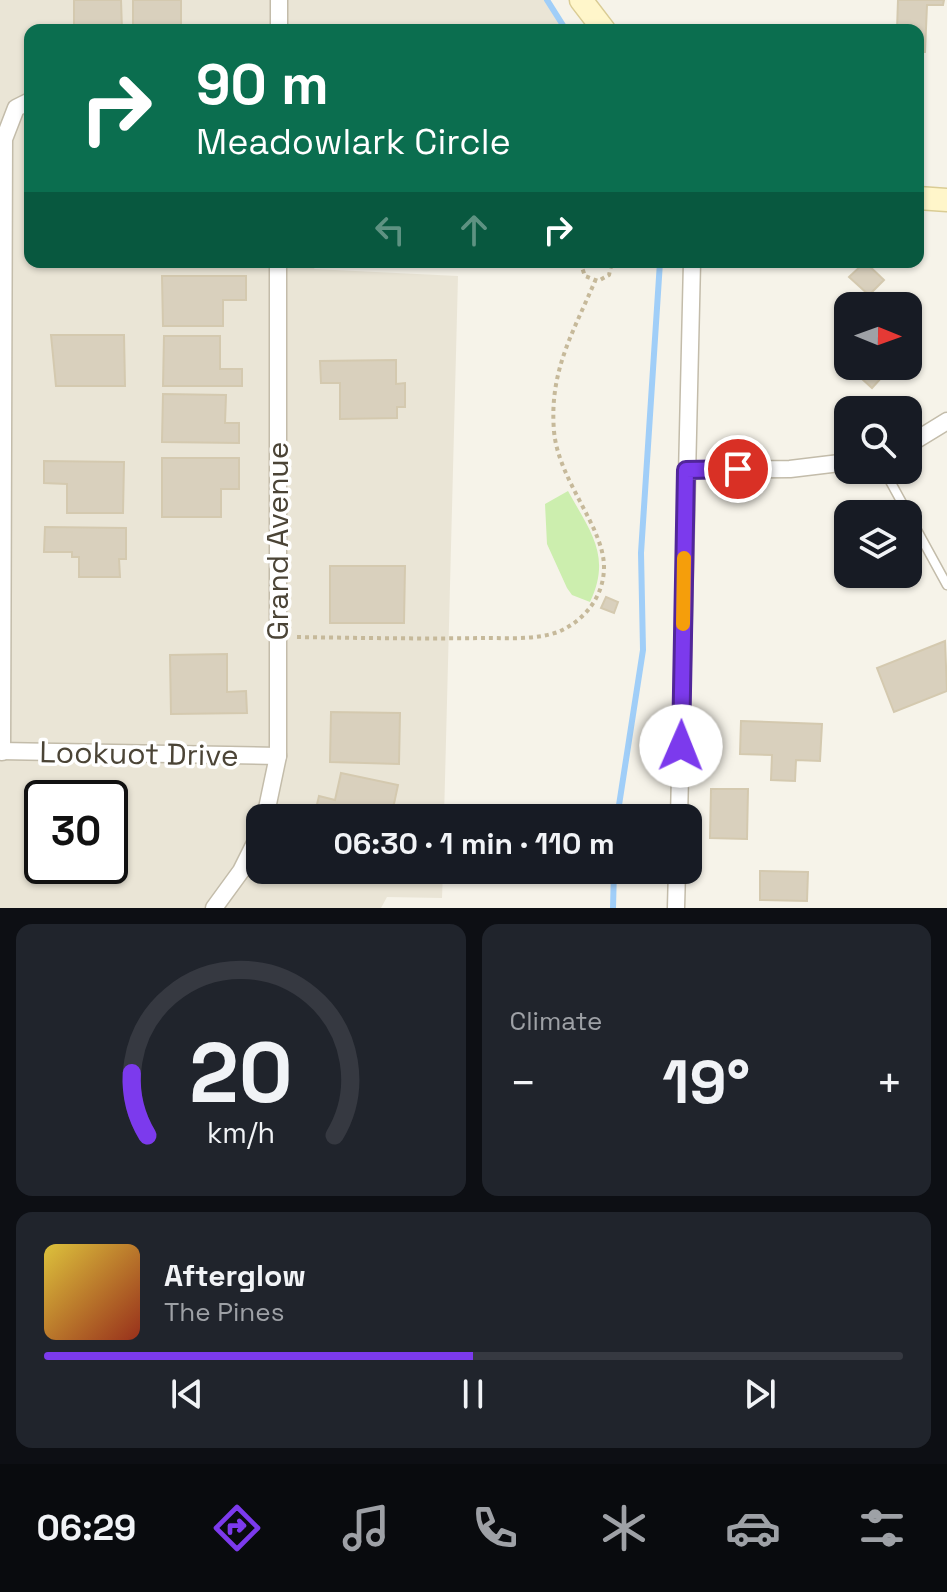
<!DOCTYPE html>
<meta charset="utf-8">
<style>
body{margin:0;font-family:"Space Grotesk",sans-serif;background:#20242c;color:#f1f3f6;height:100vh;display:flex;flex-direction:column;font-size:30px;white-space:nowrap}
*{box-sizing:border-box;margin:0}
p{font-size:26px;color:#9ea1a6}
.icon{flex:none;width:44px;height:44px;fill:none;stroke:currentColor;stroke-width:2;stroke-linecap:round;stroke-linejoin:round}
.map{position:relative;height:908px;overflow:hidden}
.details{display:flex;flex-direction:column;gap:16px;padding:16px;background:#0d0f14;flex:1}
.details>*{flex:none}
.hud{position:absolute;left:24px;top:24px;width:900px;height:244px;border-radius:16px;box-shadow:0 2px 6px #0004;background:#0b6e4f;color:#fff;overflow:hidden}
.needle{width:52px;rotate:91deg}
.buttons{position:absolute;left:834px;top:292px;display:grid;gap:16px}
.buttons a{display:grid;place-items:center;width:88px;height:88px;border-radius:16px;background:#171b24;box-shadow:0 2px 6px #0004;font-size:40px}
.speed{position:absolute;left:24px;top:780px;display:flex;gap:16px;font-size:40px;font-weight:700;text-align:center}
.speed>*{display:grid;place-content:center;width:104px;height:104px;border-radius:50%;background:#171b24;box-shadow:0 2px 6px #0004;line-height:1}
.speed .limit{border:4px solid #111;border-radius:12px;background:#fff;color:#111}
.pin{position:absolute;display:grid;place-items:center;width:68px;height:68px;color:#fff;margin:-34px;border:4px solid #fff;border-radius:50%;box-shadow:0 2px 8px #0007}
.me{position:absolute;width:88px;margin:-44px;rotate:1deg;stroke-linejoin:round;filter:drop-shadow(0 0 6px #0008)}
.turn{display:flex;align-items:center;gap:28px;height:168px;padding:0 40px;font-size:36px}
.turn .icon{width:104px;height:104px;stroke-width:2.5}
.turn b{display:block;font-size:56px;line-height:68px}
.lanes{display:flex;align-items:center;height:76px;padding:0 40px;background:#0003;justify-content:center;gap:40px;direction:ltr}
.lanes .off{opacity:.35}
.big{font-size:60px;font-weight:800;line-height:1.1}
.details .widget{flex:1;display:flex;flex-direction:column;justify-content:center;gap:12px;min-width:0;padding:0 28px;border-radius:16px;background:#20242c}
.details .dial{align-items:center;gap:0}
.dial svg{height:208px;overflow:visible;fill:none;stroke:#363941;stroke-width:7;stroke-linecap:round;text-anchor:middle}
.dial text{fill:#f1f3f6;stroke:none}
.song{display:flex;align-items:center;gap:24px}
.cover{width:96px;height:96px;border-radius:12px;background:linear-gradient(135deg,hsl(50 70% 55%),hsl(10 70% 35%))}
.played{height:8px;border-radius:4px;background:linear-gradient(90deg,#7c3aed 50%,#363941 50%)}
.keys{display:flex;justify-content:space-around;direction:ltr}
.heat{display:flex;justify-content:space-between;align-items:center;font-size:44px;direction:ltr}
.details .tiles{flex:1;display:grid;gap:16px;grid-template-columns:1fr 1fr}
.widget:last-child{grid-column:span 2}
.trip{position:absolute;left:246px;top:804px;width:456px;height:80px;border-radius:16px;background:#171b24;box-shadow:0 2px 6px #0004;font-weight:800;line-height:80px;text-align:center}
.tab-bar{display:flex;height:128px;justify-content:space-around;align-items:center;background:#090b0e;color:#9ea1a6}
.tab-bar .icon{width:56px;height:56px}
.tab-bar .selected{color:#7c3aed}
.tab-bar b{font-size:36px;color:#f1f3f6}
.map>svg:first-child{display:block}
</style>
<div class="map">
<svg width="947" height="908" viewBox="0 0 947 908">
<rect width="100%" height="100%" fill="#f6f3e9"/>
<!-- residential -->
<path fill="#eae5d6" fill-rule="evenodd" d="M0,0H549L568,30H30V262H318L314,269L458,276L444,818H260V870H443L442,898L387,897L381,908H0ZM42,798H110V866H42Z"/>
<!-- green -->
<path fill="#cceeae" d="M568,491C590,531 612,556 590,602L572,595L567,588L547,544L545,504Z"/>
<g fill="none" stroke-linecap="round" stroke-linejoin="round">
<!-- stream -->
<g stroke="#a0cef8" stroke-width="6">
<path d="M547,0L566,30"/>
<path d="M617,818L643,650L641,553L660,262"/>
<path d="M613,908L614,870"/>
</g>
</g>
<!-- building -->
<g fill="#d9d0bd" stroke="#d4c9af" stroke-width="2">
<path d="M74,0H121L122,30H74Z"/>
<rect x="133" y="0" width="48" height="30"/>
<path d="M898,0H944L943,5H927L925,52H918V30H897Z"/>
<rect x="165" y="262" width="53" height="5"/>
<path d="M865,262L884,280L869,295L849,277Z"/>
<path d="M162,276H246V300H223V326H163Z"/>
<path d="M51,335H124L125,386H56Z"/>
<path d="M164,336H220V369H242V386H163Z"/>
<path d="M848,344V366H892L872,388L837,356Z"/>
<path d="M396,360V384L405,383V407H397V418L340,419V383H321L320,361Z"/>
<path d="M163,394L226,395L225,423H239V443L162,442Z"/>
<path d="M162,458H239V489H221V517H162Z"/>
<path d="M44,461L124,462L123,513H67V484L44,483Z"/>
<path d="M45,527L126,528V559H119L120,577H79V557H72V552H44Z"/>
<path d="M330,566H405L404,623H330Z"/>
<path d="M606,597L618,602L614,613L601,608Z"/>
<path d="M945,641L947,691L894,712L877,668Z"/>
<path d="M227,654V692L246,691L247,713L171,714L170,655Z"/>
<path d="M331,712L400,713L399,764L330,762Z"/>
<path d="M741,721L822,724L820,761L796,760L795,781L771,780L772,755L740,754Z"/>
<path d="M341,773L398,785L391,818L314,817L319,796L335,800Z"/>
<path d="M711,789H748L747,839L710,838Z"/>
<path d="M760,871L808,872L807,901L760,900Z"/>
</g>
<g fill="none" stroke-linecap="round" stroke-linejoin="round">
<defs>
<path id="lane" d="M884,470L947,585"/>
<g id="street">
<path d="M279,30V0"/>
<path d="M908,445L947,421"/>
<path d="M686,470L790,469L848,462"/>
<path d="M0,751L278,756"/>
<path d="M2,752L4,139L16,108L30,101"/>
<path d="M265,818L278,756V262"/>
<path d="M679,818L692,262"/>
<path d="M214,908L241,871L260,833"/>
<path d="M676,908L677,870"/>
</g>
<g id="secondary">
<path d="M581,0L604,30"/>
<path d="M918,198L947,200"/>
</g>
</defs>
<!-- lane casing -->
<use href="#lane" stroke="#c3bcaa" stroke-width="11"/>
<!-- street casing -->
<use href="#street" stroke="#c3bcaa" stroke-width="19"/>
<!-- secondary casing -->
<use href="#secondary" stroke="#dacc94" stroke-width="25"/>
<!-- path -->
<g stroke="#c6b99a" stroke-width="4" stroke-dasharray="4 4" stroke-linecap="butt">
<path d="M580,262L585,276L598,281L609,275L612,262"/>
<path d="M297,637C360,638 423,639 485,638C509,638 535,640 558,632C584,621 604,597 604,567C604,527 558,480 554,431C549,371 573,333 595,281"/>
</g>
<!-- lane -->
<use href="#lane" stroke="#fff" stroke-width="8"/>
<!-- street -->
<use href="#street" stroke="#fff" stroke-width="16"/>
<!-- secondary -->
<use href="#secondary" stroke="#fff6ca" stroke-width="22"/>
</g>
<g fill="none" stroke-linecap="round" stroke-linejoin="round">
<defs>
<path id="route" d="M681,746L686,470L738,469"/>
</defs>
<!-- route casing -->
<use href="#route" stroke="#51269a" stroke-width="20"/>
<!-- route -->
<use href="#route" stroke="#7c3aed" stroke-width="14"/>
<!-- slow -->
<path stroke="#f59e0b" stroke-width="14" d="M683,624L684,558"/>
</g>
<g text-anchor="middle" stroke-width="7" stroke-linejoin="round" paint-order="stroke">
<!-- street labels -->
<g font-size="30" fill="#4b4436" stroke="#fff">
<text transform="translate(278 541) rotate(-90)" y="10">Grand Avenue</text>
<text transform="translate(139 754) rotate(1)" y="10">Lookuot Drive</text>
</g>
</g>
</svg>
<div class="buttons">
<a><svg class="needle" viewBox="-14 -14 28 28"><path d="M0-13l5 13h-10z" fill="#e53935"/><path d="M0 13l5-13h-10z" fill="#9ea1a6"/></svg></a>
<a><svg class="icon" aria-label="search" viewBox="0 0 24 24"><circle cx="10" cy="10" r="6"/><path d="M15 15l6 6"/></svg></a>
<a><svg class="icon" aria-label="layers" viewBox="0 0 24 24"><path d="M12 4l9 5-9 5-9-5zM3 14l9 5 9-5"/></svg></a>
</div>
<div class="speed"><div class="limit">30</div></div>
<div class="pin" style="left:738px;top:469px;background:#d93025"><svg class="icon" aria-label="arrive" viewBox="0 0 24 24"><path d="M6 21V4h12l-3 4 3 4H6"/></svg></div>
<svg class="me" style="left:681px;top:746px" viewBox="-20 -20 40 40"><circle r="19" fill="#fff"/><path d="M0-13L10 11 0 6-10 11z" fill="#7c3aed"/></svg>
<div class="trip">06:30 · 1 min · 110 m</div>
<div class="hud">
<div class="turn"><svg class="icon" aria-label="right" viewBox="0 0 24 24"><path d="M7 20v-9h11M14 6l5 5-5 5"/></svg><div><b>90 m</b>Meadowlark Circle</div></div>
<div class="lanes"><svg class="icon off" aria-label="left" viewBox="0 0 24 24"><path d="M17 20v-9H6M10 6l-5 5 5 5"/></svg><svg class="icon off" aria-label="ahead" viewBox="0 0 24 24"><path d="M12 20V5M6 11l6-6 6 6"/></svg><svg class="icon" aria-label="right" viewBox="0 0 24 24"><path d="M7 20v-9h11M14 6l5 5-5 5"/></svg></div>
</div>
</div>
<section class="details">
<div class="tiles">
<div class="widget dial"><svg viewBox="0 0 100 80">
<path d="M14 69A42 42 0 1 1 86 69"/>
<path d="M14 69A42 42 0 0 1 8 45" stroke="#7c3aed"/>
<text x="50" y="56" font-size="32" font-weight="700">20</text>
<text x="50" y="72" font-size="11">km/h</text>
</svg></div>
<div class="widget"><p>Climate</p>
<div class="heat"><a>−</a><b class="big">19°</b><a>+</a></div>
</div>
<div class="widget">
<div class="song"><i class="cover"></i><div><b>Afterglow</b><p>The Pines</p></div></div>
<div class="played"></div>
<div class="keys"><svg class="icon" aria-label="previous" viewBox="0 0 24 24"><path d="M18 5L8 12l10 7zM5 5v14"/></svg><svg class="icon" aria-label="pause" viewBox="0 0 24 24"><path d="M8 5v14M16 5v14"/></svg><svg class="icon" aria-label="next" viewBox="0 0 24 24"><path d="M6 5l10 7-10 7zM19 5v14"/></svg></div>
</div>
</div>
</section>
<nav class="tab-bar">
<b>06:29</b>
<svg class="icon selected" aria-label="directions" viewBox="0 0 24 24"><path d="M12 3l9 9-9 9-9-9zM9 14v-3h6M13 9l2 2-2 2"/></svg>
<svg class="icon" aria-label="music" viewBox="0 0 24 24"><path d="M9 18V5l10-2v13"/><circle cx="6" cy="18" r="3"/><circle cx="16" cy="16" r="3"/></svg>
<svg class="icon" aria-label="phone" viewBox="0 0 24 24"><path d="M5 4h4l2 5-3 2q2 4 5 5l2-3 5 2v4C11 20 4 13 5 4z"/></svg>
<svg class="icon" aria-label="climate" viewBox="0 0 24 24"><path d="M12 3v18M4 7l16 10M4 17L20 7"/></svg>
<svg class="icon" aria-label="car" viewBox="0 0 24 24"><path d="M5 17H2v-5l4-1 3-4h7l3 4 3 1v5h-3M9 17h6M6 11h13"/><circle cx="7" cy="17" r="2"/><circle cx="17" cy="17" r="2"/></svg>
<svg class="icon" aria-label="filters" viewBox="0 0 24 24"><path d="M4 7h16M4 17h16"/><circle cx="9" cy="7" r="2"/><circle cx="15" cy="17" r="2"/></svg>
</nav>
